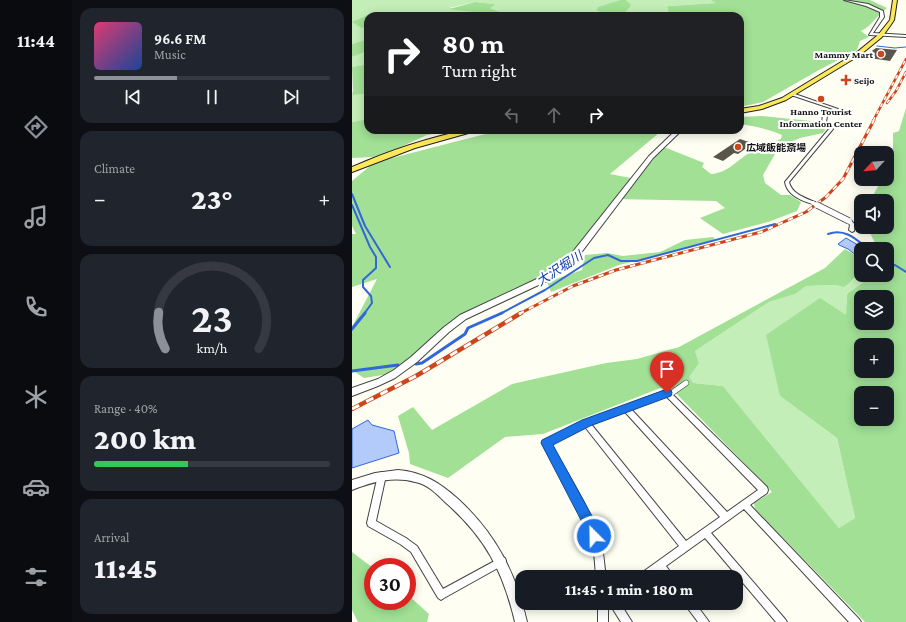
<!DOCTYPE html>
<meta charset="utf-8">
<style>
body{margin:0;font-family:"Crimson Pro","Noto Sans JP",serif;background:#20242c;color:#f1f3f6;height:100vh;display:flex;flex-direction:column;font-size:15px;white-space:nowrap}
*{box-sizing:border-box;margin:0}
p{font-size:13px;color:#9ea1a6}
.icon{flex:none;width:22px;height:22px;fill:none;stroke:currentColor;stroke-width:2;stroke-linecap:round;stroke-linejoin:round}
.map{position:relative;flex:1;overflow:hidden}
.side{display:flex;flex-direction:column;gap:8px;padding:8px;background:#0d0f14;width:280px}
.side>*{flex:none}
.banner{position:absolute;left:12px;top:12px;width:380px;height:122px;border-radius:12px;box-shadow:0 2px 10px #0003;background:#202124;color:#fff;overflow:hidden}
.needle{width:26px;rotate:244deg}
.buttons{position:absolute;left:502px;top:146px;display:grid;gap:8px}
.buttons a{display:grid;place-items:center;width:40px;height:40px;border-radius:8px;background:#171b24;box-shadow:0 2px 10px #0003;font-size:20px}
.speed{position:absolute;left:12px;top:558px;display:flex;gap:8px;font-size:20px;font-weight:700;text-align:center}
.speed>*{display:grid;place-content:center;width:52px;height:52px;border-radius:50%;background:#171b24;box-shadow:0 2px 10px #0003;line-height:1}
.speed .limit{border:6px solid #d22;background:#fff;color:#111}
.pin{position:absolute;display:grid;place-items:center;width:34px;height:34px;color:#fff;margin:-41px -17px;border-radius:50% 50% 50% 0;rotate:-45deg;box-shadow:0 0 4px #0007}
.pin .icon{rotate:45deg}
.me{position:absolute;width:44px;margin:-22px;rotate:337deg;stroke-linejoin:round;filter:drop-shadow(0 0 3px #0008)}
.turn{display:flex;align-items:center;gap:14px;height:84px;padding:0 12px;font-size:18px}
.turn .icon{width:52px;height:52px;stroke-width:2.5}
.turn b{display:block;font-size:28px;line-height:34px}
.lanes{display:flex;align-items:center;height:38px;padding:0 12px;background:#0003;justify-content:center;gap:20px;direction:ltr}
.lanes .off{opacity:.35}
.big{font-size:30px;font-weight:800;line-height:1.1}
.side .widget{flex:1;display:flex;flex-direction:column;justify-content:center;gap:6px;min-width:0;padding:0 14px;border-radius:12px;background:#20242c}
.side .dial{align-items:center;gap:0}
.dial svg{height:104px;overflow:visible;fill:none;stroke:#363941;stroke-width:7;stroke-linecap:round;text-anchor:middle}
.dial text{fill:#f1f3f6;stroke:none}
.song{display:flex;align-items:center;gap:12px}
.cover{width:48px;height:48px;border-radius:6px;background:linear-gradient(135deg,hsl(340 70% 55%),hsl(220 70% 35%))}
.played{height:4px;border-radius:2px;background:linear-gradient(90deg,#8c9099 35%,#363941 35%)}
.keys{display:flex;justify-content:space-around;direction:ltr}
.heat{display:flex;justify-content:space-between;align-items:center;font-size:22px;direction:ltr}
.charge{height:6px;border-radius:3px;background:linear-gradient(90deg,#34c759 40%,#363941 0)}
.trip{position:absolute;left:163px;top:570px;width:228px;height:40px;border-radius:12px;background:#171b24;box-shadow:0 2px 10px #0003;font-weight:800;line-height:40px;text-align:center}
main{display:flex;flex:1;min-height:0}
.menu{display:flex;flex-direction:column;width:72px;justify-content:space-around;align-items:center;background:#090b0e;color:#9ea1a6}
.menu .icon{width:28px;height:28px}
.menu .active{color:#8c9099}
.menu b{font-size:18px;color:#f1f3f6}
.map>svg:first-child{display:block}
</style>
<main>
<nav class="menu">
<b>11:44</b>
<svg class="icon active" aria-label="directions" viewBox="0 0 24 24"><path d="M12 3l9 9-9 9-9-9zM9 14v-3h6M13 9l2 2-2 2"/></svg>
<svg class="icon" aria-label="music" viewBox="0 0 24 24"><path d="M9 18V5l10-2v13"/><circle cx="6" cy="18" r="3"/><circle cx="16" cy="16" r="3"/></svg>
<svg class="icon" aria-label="phone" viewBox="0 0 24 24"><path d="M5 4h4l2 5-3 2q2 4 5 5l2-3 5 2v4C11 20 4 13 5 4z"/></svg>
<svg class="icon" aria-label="climate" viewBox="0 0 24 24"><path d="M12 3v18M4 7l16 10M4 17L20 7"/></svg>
<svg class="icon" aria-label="car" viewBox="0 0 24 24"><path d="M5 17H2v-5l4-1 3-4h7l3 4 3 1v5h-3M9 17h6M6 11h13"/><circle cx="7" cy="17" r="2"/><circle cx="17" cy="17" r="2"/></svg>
<svg class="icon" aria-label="filters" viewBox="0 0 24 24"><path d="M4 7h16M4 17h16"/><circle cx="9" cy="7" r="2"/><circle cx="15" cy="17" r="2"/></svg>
</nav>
<section class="side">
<div class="widget">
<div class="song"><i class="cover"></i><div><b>96.6 FM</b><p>Music</p></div></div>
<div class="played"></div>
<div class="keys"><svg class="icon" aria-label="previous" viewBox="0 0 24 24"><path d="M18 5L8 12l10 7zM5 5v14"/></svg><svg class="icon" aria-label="pause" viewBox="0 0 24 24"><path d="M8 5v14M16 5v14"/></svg><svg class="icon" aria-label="next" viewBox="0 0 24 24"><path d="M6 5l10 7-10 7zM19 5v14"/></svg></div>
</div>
<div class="widget"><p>Climate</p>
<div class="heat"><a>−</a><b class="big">23°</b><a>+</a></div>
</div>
<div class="widget dial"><svg viewBox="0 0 100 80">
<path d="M14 69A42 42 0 1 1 86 69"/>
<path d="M14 69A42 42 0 0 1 9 41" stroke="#8c9099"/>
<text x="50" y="56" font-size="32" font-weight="700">23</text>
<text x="50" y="72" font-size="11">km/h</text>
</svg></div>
<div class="widget"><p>Range · 40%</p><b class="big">200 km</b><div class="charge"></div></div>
<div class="widget"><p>Arrival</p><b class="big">11:45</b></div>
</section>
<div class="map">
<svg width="554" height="622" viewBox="0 0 554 622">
<rect width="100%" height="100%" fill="#fefff2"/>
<!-- green -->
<g fill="#c4eeb7">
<path d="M0,0H357L365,3L317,6L315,8L317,14L312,16H158L138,8L141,4L123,2L97,8L120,12L126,16H16V39L0,44Z"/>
<path d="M16,51V64L0,67V57Z"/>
<path d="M0,92L3,93L1,95L16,94V119L0,122Z"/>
<path d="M509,268V275H522L496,293L495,295L494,316L428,396L485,438L503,518L487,528L371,386L341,383L336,377L347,363L343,351L417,302L442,294L454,286L485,285L500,281Z"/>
</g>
<!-- forest -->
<g fill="#a1e095" fill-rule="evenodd">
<path d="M269,0H274L279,5C275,13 263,19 254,16C251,14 248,12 245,10L246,7Z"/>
<path d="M358,0H518L535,8C525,15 520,26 509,31L517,37L508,41L505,50L467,70L411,102L388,107V16H312L317,14L315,7L317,6L364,3Z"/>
<path d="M123,2L141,4L143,5L138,8L158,16H126L120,12L97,9Z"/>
<path d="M21,13L70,16H16V27L10,28L0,22Z"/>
<path d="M16,39V51L0,57V44Z"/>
<path d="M16,64V94L1,95L0,67Z"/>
<path d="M554,108V622H513L403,509L402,503L420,492L316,385L191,434L153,437L96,478L58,464L57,453L46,416L61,407L80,430L160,384L254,363L285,359L327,347L473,268L493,249L509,259C509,272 502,280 492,287L485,285L454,286L443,294L417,302L343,351L347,363L337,377L341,383L371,386L487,528L503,518L485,438L428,396L414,335L468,298L494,315L495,295L496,293L522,275H535V269L541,268L537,262H535H536L535,249H526L515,227H535V201H518L530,179H535V171L541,155V133L547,131ZM509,297H535V323H509ZM509,345H535V371H509ZM509,393H535V419H509Z"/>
<path d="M409,116L469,122L475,127L471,133L448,138L427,147L411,175L413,183L429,195H438L449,202L445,211L416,222L371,234L348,218L373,208L364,201L262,199L254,216L206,270L111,317L44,373L12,378L0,370V327L25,279L0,287V234H4L0,226V181L18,166L36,159L149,130H305L307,133L258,174L284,179L312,147L352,163L350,167L359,174C376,173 385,160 400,151C408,146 419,143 429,139L430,135C417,129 402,126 388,124V117Z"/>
<path d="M16,119V130H104L75,135L38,152L21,157L0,158V122Z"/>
<path d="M361,237L363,239L340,247L267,265L199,292L195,282L230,270L233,255L255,253L271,256L308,252L333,240Z"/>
<path d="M0,552L21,568V601H55V594L77,614L75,622H6L0,610Z"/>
</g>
<!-- water -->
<g fill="#b2cbfb" stroke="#3267d9">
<path d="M494,238L513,249H509V259L496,249L487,245L486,244Z"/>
<path d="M16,420L20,425L42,431L47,453L0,468V429Z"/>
</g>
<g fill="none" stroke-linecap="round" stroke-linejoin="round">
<!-- stream-far2 -->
<path stroke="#3267d9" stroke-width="1" d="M525,46L543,48L554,47"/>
<!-- stream-far1 -->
<g stroke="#3267d9" stroke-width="2">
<path d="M0,194L13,226L38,267"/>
<path d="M0,205L18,247L24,257V268L11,280V287L19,296L20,303L12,314"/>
<path d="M476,234C493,228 504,239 516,249"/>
<path d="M535,266L543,265L554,272"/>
<path d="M148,314L193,290L242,258L256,255L269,261H285L423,224"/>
</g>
<!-- stream -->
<g stroke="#3267d9" stroke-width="3">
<path d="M0,329L13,313"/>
<path d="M64,364L70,363L113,334L116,328L150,313"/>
<path d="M0,371L46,365"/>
</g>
</g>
<!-- building -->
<g fill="#59554b">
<path d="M524,48L545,50L538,61L511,57Z"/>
<path d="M388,139L397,142L395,143L397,144L394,146L396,147L386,154L382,153L371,161L361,157Z"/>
</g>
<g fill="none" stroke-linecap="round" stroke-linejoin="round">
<defs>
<path id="pedestrian" d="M317,395L334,383"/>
<g id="minor">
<path d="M440,93L486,109L475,116L474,122L481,129L437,182C440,194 453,198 463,202V204H461C450,201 435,195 433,182L477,129L470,122L471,115L481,109L439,95L438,94Z"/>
<path d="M495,220H499L503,225L502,231L500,232L497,230L498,225L495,221Z"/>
<path d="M315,390L317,391L415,487L416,490L415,493L398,505L507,619L509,622H497L392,509L359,533L433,619L435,622H424L353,538L314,566L322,577H311L307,571L299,577H286L288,574L327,546L233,427L199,444C216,475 237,506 248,540C252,552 252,565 254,577H244C243,565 243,552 239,540C229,505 207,475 190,443L191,441L231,421ZM314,396L406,490L375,512L279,409ZM273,412L368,517L334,541L239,424Z"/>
<path d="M30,472L33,473L34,475L24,521L54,538L65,546L91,589L150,557L153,558L154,561L153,564L92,598L89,600L86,598L59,552L48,544L16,526L15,523L26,475L27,473Z"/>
<rect x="246" y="603" width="10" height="19"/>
<path d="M257,603H268L280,622H269Z"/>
<path d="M332,603H343L355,619L357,622H346L334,606Z"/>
</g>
<g id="tertiary">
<path d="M492,0L516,4L531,11L532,17L521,33L554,35V37L517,35L528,17V12L514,6Z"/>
<path d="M75,130H98L105,135L102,137L95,132H78Z"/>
<path d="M324,130H330L301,158L222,262L195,281L114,319L97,332L65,362L43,378L26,386L0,396V388L26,379L42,370L59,357L91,328L108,315L189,277L216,258L297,156Z"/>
<path d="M46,470C71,472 88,483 106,499C144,534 164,573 175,622H163C151,571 133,537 93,502C85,494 75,484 63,482C41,476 20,482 0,490V480L23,473Z"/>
</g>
<g id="trunk">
<path d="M541,0H545L542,20L538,26L530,37L508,55L434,100L410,109L388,113V109L407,106L430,98L504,53L526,35L538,20Z"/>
<path d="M114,130H127L63,148L0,172V167C37,151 75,138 114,130Z"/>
</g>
</defs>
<!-- pedestrian casing -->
<use href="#pedestrian" stroke="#434343" stroke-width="6"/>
<!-- minor casing -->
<use href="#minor" stroke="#434343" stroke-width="2"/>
<!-- tertiary casing -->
<use href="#tertiary" stroke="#434343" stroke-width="2"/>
<!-- trunk casing -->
<use href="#trunk" stroke="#212121" stroke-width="2"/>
<!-- pedestrian -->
<use href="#pedestrian" stroke="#fff" stroke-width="5"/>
<!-- minor -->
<use href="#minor" fill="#fff" fill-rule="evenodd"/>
<!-- tertiary -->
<use href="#tertiary" fill="#fff" fill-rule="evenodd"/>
<!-- trunk -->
<use href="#trunk" fill="#fce859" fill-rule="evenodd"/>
<defs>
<g id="rail-far2">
<path d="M535,103L544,91L554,72"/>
<path d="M521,121L554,59"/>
</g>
<path id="rail-far1" d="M167,314L221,286L264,270L409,232L454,212L474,197L491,179L522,120"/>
<path id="rail" d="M0,409L64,376L169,313"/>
</defs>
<!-- rail-far2 casing -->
<use href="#rail-far2" stroke="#cd451a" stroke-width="2.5"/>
<!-- rail-far1 casing -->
<use href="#rail-far1" stroke="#cd451a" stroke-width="3"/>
<!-- rail casing -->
<use href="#rail" stroke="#cd451a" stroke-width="4.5"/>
<!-- rail-far2 -->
<use href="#rail-far2" stroke="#fff" stroke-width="1.5" stroke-dasharray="4" stroke-linecap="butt"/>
<!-- rail-far1 -->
<use href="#rail-far1" stroke="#fff" stroke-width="2" stroke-dasharray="5.5" stroke-linecap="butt"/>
<!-- rail -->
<use href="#rail" stroke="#fff" stroke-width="3" stroke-dasharray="8" stroke-linecap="butt"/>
<defs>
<path id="minor-bridge-far1" d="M461,203L467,206"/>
<path id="minor-bridge" d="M465,205L497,221"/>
</defs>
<!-- minor-bridge-far1 casing -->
<use href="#minor-bridge-far1" stroke="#434343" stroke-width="5" stroke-linecap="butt"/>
<!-- minor-bridge casing -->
<use href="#minor-bridge" stroke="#434343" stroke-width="7" stroke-linecap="butt"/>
<!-- minor-bridge-far1 -->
<use href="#minor-bridge-far1" stroke="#fff" stroke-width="4"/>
<!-- minor-bridge -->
<use href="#minor-bridge" stroke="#fff" stroke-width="5.5"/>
</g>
<!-- route -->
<path fill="#1a73e8" stroke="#114b97" d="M315,389L319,390L320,393L319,396L238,426L201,445L240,516L248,536L247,540L242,542L237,540L230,522L189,443L190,440L230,420Z"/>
<!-- markers -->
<g fill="#cd451a" stroke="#fff" stroke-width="1.5">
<circle cx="529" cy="54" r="4"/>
<path d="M492 74h4v4h4v4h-4v4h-4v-4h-4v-4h4z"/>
<circle cx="469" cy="99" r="4"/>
<circle cx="386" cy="147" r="4"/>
</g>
<g text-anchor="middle" stroke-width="4" stroke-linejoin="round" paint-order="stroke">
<!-- far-poi labels -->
<g font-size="10" font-weight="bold" fill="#101010" stroke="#fff" text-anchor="start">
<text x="521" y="58" text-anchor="end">Mammy Mart</text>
<text x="502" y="84">Seijo</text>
<text x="469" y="115" text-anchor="middle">Hanno Tourist<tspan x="469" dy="12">Information Center</tspan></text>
<text x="394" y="151">広域飯能斎場</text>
</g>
<!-- water labels -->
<g font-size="13" font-style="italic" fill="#0d39ae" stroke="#fff">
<text transform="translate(207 268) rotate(-33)" y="5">大沢堀川</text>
</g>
</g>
</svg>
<div class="buttons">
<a><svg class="needle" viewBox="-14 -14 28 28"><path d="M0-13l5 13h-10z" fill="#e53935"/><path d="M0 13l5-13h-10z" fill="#9ea1a6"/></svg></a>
<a><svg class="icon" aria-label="sound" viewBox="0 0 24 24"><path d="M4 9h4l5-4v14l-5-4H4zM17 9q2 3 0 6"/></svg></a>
<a><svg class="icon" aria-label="search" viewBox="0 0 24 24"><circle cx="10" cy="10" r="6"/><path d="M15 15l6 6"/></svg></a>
<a><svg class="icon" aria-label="layers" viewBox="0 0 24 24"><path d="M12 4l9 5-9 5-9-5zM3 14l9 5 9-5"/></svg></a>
<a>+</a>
<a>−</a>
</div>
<div class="speed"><div class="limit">30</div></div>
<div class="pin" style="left:315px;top:393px;background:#d93025"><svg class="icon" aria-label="arrive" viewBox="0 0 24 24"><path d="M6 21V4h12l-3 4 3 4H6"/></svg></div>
<svg class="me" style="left:242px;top:536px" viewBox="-20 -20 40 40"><circle r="17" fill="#1a73e8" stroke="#fff" stroke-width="3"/><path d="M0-11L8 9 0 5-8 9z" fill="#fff"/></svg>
<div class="trip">11:45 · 1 min · 180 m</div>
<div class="banner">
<div class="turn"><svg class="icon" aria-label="right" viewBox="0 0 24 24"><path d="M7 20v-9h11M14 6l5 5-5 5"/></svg><div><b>80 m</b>Turn right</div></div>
<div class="lanes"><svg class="icon off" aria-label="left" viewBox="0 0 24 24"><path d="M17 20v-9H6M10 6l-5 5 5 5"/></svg><svg class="icon off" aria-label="ahead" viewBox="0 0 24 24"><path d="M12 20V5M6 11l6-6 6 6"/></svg><svg class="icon" aria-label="right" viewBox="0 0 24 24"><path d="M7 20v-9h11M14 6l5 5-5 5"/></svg></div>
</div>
</div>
</main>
